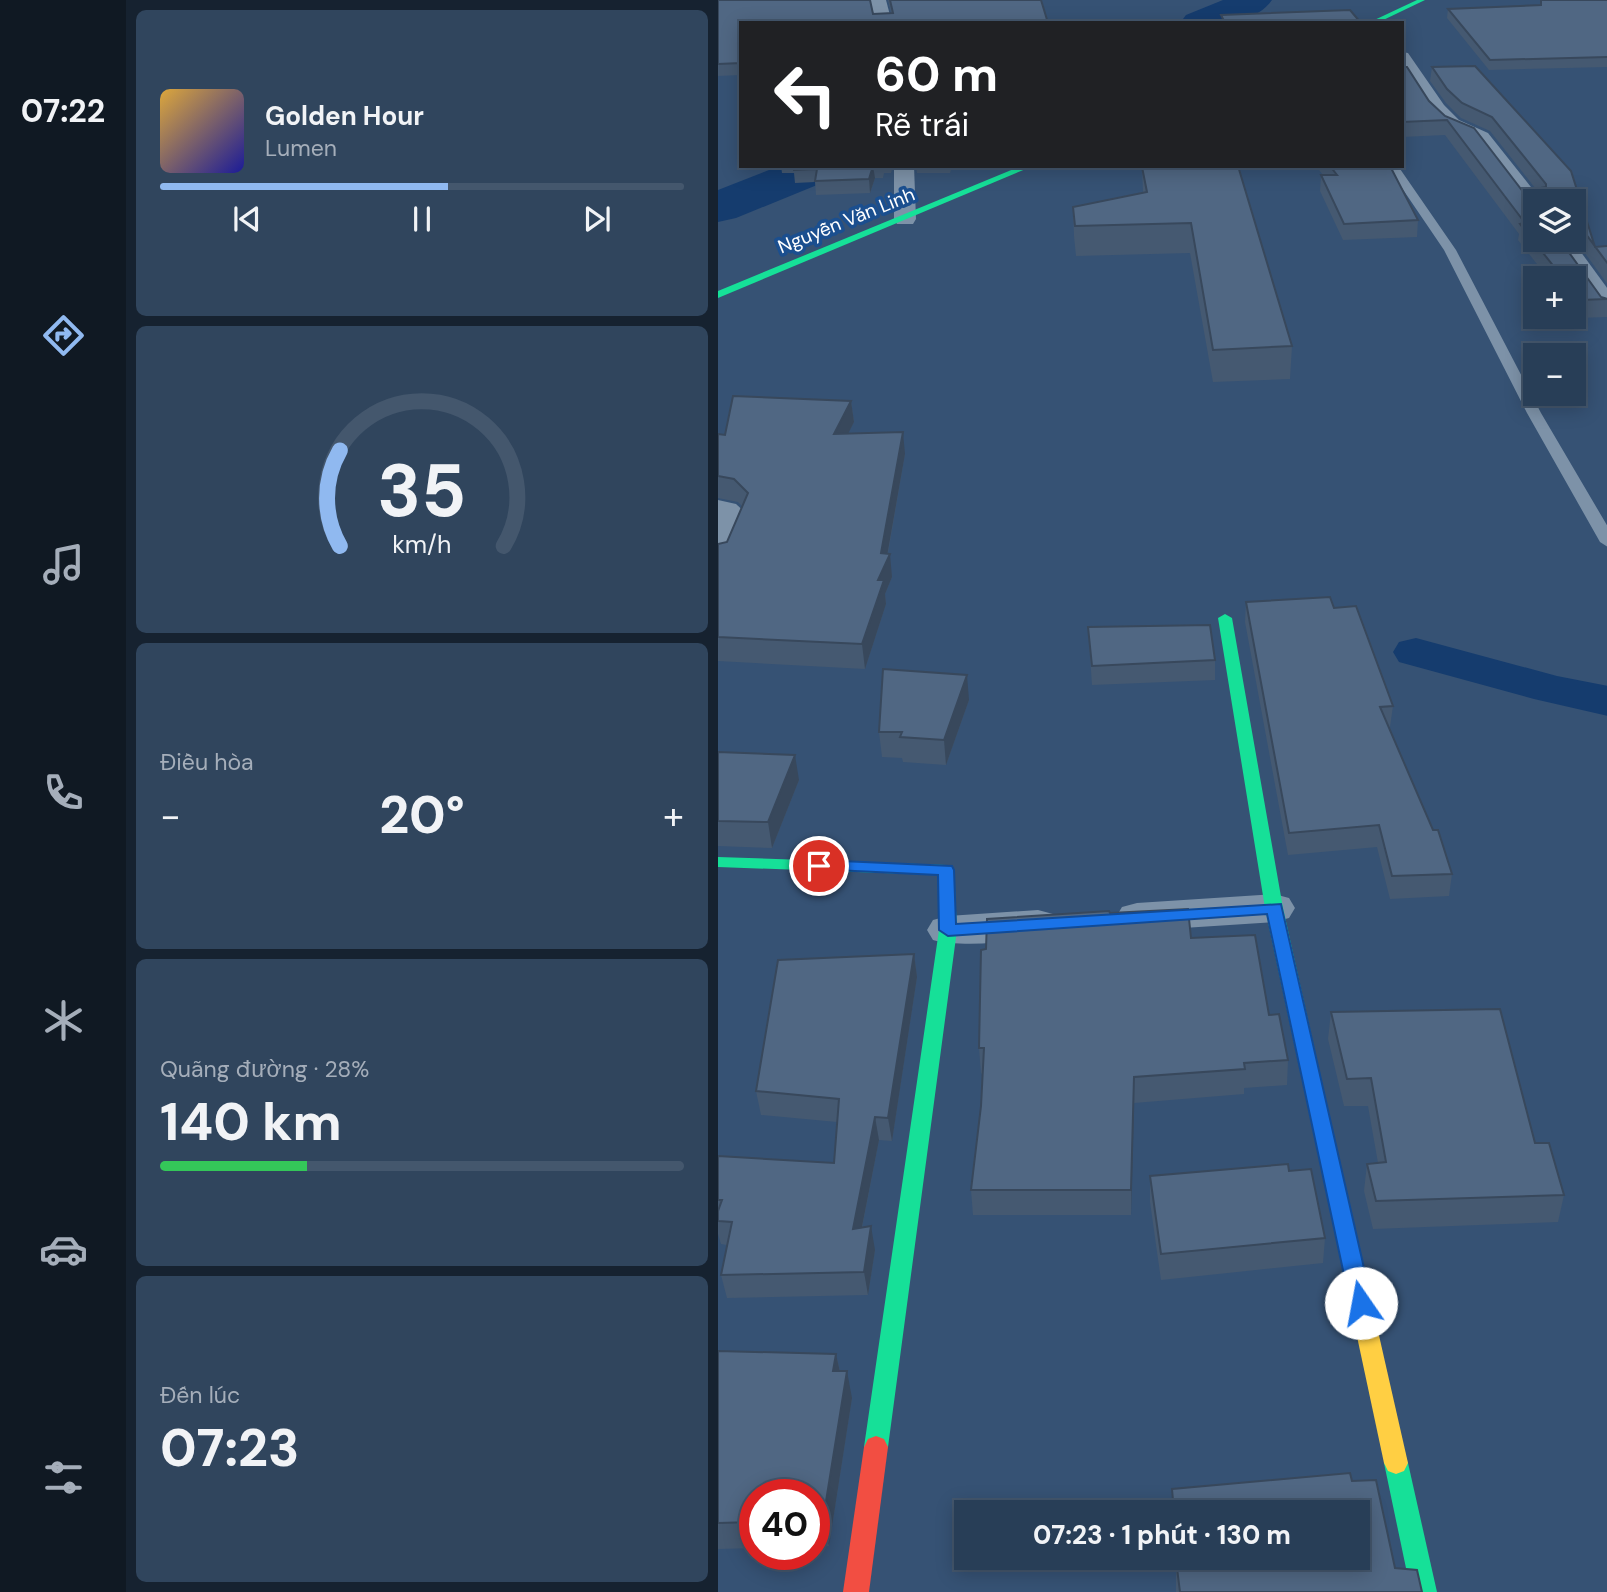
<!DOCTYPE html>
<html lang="vi">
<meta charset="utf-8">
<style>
body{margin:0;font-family:"DM Sans",sans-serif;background:#30455d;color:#f1f3f6;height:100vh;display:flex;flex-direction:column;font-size:26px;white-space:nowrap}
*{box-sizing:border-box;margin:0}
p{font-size:23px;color:#a5aeba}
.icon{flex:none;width:38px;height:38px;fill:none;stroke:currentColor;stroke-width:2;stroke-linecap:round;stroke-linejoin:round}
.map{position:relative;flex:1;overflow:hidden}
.details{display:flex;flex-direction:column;gap:10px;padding:10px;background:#162230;width:592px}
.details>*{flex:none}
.hud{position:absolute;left:21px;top:21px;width:665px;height:147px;border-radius:0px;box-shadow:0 4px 18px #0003,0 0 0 2px #44576d;background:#202124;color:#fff;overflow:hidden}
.tools{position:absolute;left:805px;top:189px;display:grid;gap:14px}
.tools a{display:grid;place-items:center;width:63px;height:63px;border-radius:0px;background:#283e57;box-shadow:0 4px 18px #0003,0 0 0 2px #44576d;font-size:35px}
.speed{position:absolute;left:21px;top:1479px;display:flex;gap:14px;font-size:35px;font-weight:700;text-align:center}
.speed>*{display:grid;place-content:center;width:91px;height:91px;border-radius:50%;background:#283e57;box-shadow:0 4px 18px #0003,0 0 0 2px #44576d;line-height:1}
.speed .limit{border:10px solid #d22;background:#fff;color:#111}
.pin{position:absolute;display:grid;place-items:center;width:60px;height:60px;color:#fff;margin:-30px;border:4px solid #fff;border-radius:50%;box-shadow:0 2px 7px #0007}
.me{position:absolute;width:77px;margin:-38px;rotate:348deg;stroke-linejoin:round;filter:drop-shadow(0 0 5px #0008)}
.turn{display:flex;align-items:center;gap:24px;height:147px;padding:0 21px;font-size:32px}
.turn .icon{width:91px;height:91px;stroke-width:2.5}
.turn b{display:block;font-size:49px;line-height:60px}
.big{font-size:52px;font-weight:800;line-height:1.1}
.details .tile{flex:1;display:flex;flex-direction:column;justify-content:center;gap:10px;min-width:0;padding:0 24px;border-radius:10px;background:#30455d}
.details .dial{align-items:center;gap:0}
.dial svg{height:182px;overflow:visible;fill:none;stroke:#44576d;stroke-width:7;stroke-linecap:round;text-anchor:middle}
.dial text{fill:#f1f3f6;stroke:none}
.song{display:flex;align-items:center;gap:21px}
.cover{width:84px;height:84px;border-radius:10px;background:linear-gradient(135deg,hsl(40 70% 55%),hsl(240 70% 35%))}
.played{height:7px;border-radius:4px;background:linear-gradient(90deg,#90b9f0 55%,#44576d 55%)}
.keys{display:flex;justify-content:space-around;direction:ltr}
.heat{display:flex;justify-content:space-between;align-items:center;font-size:38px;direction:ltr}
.charge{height:10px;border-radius:5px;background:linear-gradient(90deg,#34c759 28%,#44576d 0)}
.trip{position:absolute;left:236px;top:1500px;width:416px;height:70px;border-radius:0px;background:#283e57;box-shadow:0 4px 18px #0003,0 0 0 2px #44576d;font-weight:800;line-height:70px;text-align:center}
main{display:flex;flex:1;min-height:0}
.tab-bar{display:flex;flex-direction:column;width:126px;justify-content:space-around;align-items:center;background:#101923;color:#a5aeba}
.tab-bar .icon{width:49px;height:49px}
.tab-bar .current{color:#90b9f0}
.tab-bar b{font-size:32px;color:#f1f3f6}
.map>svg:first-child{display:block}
</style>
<main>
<nav class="tab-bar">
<b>07:22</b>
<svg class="icon current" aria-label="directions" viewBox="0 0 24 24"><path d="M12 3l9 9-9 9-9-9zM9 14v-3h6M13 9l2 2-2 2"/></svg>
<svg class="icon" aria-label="music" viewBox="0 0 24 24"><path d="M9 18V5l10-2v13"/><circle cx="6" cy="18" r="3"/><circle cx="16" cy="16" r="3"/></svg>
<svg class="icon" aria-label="phone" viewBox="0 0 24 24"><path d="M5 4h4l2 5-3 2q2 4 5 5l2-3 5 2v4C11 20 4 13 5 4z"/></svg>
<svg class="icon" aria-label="climate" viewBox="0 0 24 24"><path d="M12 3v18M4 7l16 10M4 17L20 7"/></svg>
<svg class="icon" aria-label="car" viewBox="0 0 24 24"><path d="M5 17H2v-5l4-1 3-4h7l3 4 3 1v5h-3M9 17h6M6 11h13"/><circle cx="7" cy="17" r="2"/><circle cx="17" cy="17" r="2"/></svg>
<svg class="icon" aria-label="filters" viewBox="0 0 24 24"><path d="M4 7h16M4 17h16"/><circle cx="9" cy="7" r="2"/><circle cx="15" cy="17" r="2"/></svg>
</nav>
<section class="details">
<div class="tile">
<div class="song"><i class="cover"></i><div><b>Golden Hour</b><p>Lumen</p></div></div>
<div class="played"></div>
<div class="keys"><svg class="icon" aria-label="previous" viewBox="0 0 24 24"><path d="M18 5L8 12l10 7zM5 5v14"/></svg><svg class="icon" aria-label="pause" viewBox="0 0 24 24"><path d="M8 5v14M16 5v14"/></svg><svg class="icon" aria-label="next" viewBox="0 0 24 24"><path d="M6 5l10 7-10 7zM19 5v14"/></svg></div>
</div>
<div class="tile dial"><svg viewBox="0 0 100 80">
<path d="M14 69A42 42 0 1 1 86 69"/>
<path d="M14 69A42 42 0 0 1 14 27" stroke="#90b9f0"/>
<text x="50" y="56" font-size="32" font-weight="700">35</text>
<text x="50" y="72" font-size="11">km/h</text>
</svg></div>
<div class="tile"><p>Điều hòa</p>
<div class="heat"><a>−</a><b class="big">20°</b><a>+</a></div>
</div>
<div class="tile"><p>Quãng đường · 28%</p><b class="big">140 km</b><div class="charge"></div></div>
<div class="tile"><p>Đến lúc</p><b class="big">07:23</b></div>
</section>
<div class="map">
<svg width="890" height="1592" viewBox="0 0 890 1592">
<rect width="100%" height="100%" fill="#365274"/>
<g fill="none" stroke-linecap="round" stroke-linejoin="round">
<!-- canal -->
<path fill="#153c6e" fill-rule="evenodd" d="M698,638L839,676L890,686V716L816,699L681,662L675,652L681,642Z"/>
<!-- river -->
<g fill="#153c6e" fill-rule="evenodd">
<path d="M505,0H554C535,27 492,23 462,23L468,15Z"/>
<path d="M61,166H127L121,176L18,218L0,222V190Z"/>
</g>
<!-- lane -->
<path fill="#7d92a8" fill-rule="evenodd" d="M669,166H680L738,250L823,413L890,527V547L882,542L809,413L726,250Z"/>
<!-- street -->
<g fill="#7d92a8" fill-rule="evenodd">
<path d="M152,0H168L174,23H158Z"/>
<path d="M684,52L690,53L726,105L741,120L770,133L824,201H817V212L809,211L756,141L727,128L712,113L684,70Z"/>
<path d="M176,166H196L198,219L195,224H179L176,219Z"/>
<path d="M832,240H854L890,289V314L881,312Z"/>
<path d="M0,500L18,504L31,516L11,565L0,567Z"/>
<path d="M556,894L571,898L577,908L571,918L556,922L419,931L404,927L398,917L404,907L419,903Z"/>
<path d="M320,910L335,914L341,924L335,934C307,942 243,948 215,940L209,930L215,920L230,916Z"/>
</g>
<!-- fast -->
<g fill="#16e098" fill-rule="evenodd">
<path d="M699,0H707L659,23H650Z"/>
<path d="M303,166H315L0,298V291Z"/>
<path d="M507,614L514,618L565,908L625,1177L622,1183L615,1185L608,1183L605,1177L547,908L500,618Z"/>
<path d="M0,857L228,865L236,870L239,930L170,1447L166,1455L158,1458L150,1455L146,1447L221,930L220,875L0,867Z"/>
<path d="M678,1452L686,1455L690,1463L719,1592H693L666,1463L670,1455Z"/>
</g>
<!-- slow -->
<path fill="#ffcf43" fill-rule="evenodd" d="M615,1169L622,1171L625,1177L690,1463L686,1471L678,1474L670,1471L666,1463L605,1177L608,1171Z"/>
<!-- jam -->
<path fill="#f24e42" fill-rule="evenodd" d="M158,1436L166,1439L170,1447L151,1592H125L146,1447L150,1439Z"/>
</g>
<!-- wall -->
<g fill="#455971">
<path d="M0,0L155,14L173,13L170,0H323L330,23H23V75L0,76Z"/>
<path d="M823,0H890V67L771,70L729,18L730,9L822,5Z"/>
<path d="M757,66L853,171L877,247L890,246V285L856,238V201H817V240H842L883,297L890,299L870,300L890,299V317L860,318L856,312V278H830L800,240L801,234L727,135L684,137V67H689L711,101L727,116L756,128L809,197L820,198L821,193L772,131L743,118L728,103L712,81L714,67Z"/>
<path d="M63,166H175L173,173H166L165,178H157L152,193L98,195L97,182L77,183L76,173H64Z"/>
<path d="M198,166H234L232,173H199Z"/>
<path d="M520,166L574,346L572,379L495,382L472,253L358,256L356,236L355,207L425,192L424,167Z"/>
<path d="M598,166H672L700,220L699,237L625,240L602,191L603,175H605Z"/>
<path d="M133,401L136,422L130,433L187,454L170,553L174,577L167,594L168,604L147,669L0,661V544L9,542L24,506L20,502L0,498V434L7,435Z"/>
<path d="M528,602L616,608L675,706L672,727H671L734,874L731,896L672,899L659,847L570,855L527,622Z"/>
<path d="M370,627L497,660V680L374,685Z"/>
<path d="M251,700L228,765L185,762L184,758L164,757L161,732Z"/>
<path d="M0,752L81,780L54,848L0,846Z"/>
<path d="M392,913L473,938L551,1015L570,1060L569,1085L526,1088V1094L416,1103L413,1215H255L253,1190L263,1106L264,1073L263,1074L261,1048L268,949Z"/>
<path d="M196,954L199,977L174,1141L161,1140L144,1228L157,1250L150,1295L9,1298L3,1275L9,1245L3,1244L0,1234V1156L116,1163L119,1122L43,1115L38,1091Z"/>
<path d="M613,1012L817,1143L846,1195L840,1222L655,1229L646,1191L649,1164L660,1163L650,1106H626L610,1039Z"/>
<path d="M571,1171L607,1238L605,1263L443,1280L432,1202V1176Z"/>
<path d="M0,1351L118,1354L122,1371L134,1398L111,1546H96V1494H37V1548L0,1549Z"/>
<path d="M634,1481L677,1568L704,1592H458V1558H640V1512H454V1489Z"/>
</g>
<!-- shaded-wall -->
<g fill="#38485c">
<path d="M155,166L157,178L152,193L151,179Z"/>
<path d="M133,401L136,422L119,456L116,434Z"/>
<path d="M185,432L187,454L168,562L172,554L174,577L167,594L168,604L147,669L144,644L160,580L163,553Z"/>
<path d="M249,675L251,700L228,765L226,740Z"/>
<path d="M77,755L81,780L54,848L50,822Z"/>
<path d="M196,954L199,977L174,1141L170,1118Z"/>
<path d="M416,1077V1103L413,1215V1190Z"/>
<path d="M157,1117L161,1140L139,1252L135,1229Z"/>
<path d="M153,1226L157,1250L150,1295L146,1272Z"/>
<path d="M118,1354L124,1381L115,1371Z"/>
<path d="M129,1371L134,1398L111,1546L105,1520Z"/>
</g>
<!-- building -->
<g fill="#506783" stroke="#38485c" stroke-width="2">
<path d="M0,0H152L155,14L175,13L172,0H323L330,23H23V63L0,64Z"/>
<path d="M823,0H890V57L772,60L730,9L823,5Z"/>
<path d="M632,10L643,23H507L503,15Z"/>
<path d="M757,66L853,171L877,247L890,246V264L859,222H856V201H817V240H842L883,297L890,299L863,300L856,291V278H845L802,224L807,223L729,120L684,122V67H689L711,101L727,116L756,128L809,197L821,198L822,188L828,187V184L774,117L744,103L729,89L714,67Z"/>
<path d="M76,166H155L151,179L97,181L99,169L76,170Z"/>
<path d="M520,166L574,346L495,350L473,223L357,226L355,207L429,192L424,167Z"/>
<path d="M612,166H672L700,220L626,224L603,175H619Z"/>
<path d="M15,396L133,401L116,434L185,432L163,553L172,554L160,580H166L144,644L0,637V544L9,542L30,493L16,479L0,476V434L7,435Z"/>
<path d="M612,597L616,608L638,606L675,706L662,707L715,830H720L734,874L674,876L661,825L571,833L528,602Z"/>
<path d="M492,625L497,660L374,666L370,627Z"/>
<path d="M165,669L249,675L226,740L182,737L184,732H161Z"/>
<path d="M0,752L77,755L50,822L0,821Z"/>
<path d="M470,909L473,938L537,935L551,1015L561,1014L570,1060L526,1063L527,1069L416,1077L413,1190H253L263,1106L266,1048H261L263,950L268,949L269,919L391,911L392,913Z"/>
<path d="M196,954L170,1118L157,1117L135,1229L153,1226L146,1272L3,1275L14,1222L0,1221V1211L4,1200H0V1156L116,1163L121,1099L38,1091L60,960Z"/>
<path d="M782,1009L817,1143H831L846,1195L658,1201L649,1164L668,1162L653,1078L629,1079L613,1012Z"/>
<path d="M570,1164L571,1171L593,1169L607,1238L443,1254L432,1176Z"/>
<path d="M0,1351L118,1354L115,1371H129L105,1520H96V1494H37V1522L0,1523Z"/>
<path d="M632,1473L634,1481L658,1480L677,1568L699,1570L704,1592H462L459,1568H462L461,1558H640V1512H456L454,1489Z"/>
</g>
<!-- route -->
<path fill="#1a73e8" stroke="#114b97" stroke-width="2" d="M101,860L234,866L236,870L238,924L563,904L654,1303L651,1309L643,1312L635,1309L632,1303L549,914L230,936L221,930L220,875L95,869L93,866L95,862Z"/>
<g text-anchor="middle" stroke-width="7" stroke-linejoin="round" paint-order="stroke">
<!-- far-street labels -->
<g font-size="19" fill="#fff" stroke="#1b4f8f">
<text transform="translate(128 220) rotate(-22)" y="7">Nguyễn Văn Linh</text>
</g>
</g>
</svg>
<div class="tools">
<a><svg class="icon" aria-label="layers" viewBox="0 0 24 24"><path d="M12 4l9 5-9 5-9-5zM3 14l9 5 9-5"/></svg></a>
<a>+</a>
<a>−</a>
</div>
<div class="speed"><div class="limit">40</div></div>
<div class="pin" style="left:101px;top:866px;background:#d93025"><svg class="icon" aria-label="arrive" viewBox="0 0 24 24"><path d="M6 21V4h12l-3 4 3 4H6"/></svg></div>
<svg class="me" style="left:643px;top:1303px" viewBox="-20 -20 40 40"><circle r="19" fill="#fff"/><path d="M0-13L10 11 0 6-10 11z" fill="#1a73e8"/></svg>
<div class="trip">07:23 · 1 phút · 130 m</div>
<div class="hud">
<div class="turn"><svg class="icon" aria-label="left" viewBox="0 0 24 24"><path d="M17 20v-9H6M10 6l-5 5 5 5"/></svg><div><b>60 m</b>Rẽ trái</div></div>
</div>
</div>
</main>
